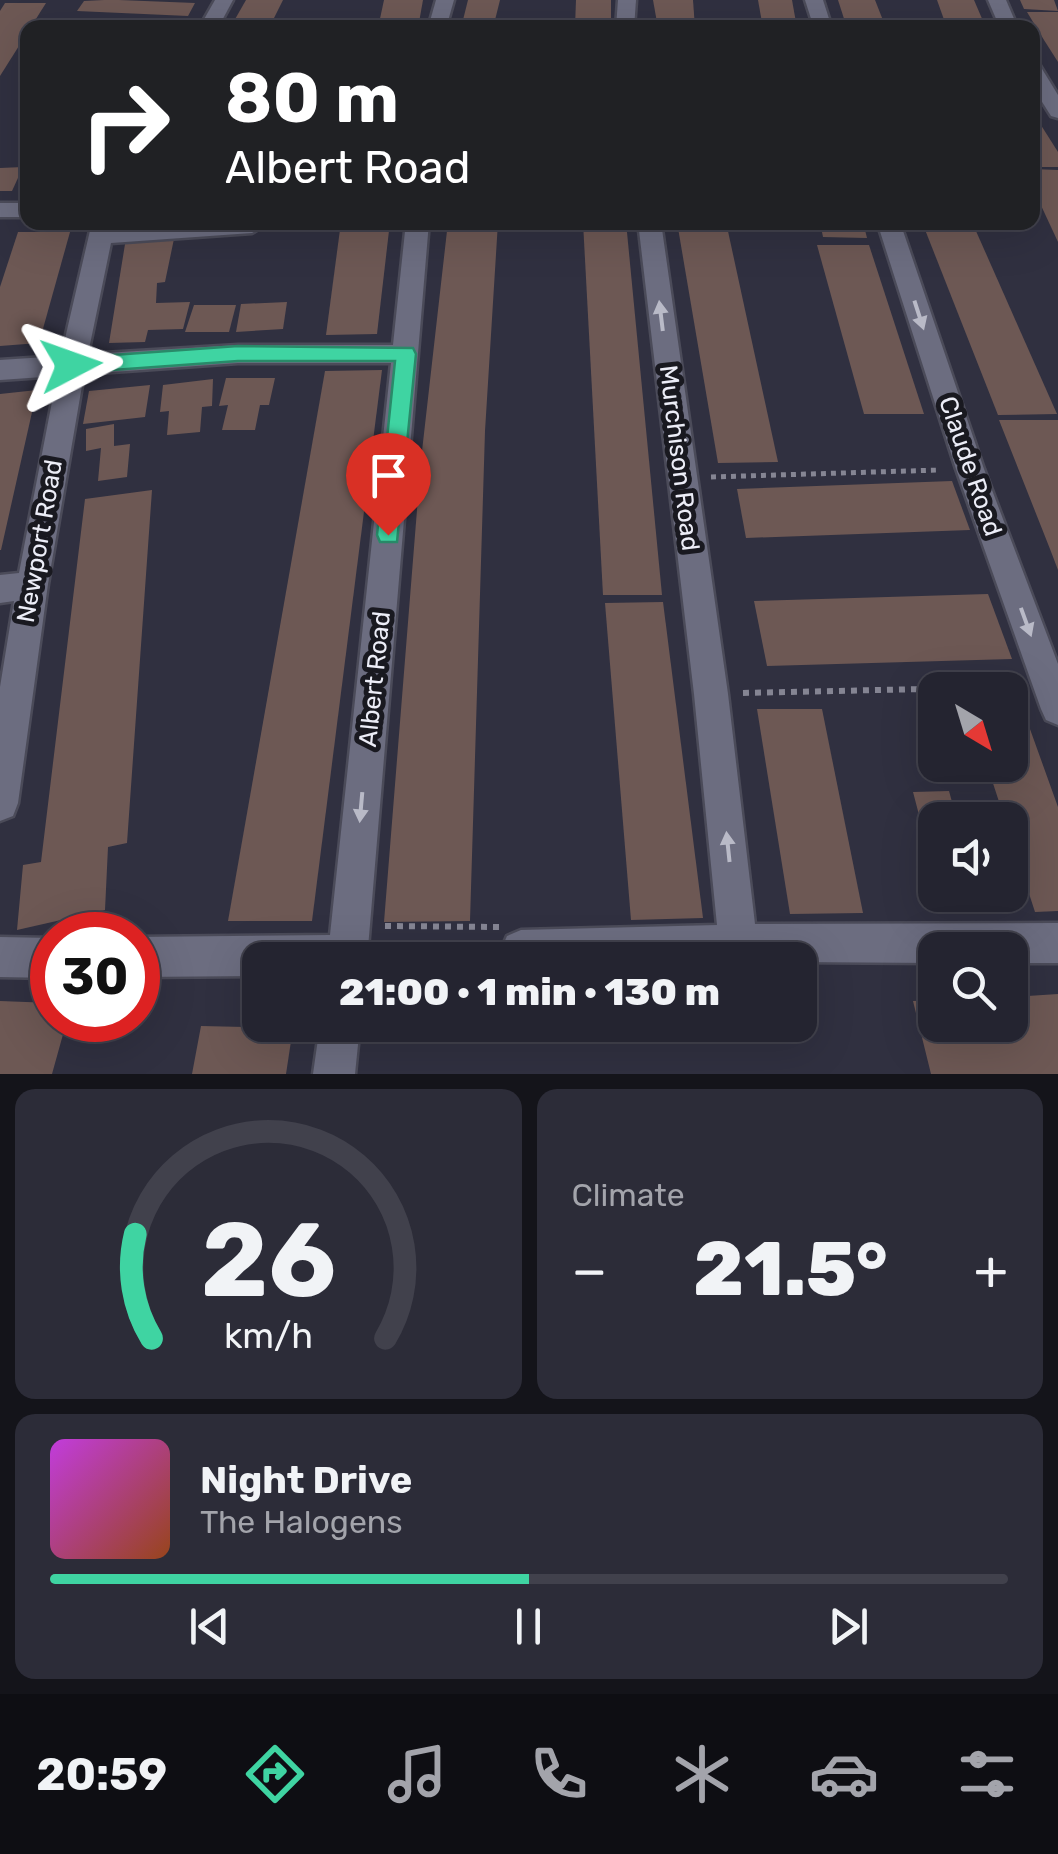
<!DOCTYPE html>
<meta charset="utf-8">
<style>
body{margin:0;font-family:Rubik,sans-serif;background:#2c2c38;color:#f1f3f6;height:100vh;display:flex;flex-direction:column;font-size:38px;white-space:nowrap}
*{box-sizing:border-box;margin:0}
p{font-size:32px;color:#a3a4ab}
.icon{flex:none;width:55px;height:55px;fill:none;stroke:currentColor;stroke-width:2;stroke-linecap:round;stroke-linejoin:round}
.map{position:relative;height:1074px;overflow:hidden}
.details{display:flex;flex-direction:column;gap:15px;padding:15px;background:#14141a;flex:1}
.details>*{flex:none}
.guide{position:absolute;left:20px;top:20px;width:1020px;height:210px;border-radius:20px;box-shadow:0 10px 40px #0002,0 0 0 2px #41414c;background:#202124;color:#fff;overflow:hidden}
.needle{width:65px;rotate:142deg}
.fabs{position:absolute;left:918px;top:672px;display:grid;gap:20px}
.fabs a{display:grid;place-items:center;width:110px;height:110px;border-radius:20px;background:#242430;box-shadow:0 10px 40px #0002,0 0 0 2px #41414c;font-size:50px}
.speed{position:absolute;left:30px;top:912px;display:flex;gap:20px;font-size:50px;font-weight:700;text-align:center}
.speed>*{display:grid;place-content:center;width:130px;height:130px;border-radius:50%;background:#242430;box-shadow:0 10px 40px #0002,0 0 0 2px #41414c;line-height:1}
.speed .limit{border:15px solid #d22;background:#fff;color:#111}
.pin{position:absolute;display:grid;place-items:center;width:85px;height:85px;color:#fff;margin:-102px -42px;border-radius:50% 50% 50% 0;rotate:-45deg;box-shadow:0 0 10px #0007}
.pin .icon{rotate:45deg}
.me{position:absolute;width:110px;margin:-55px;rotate:86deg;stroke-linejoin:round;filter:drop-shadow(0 0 8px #0008)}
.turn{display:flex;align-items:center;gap:35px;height:210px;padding:0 40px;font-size:45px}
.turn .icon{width:130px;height:130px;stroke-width:2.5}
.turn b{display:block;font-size:70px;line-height:85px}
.big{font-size:75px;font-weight:800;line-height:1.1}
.details .widget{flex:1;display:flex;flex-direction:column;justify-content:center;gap:15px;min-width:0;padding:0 35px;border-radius:20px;background:#2c2c38}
.details .dial{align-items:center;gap:0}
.dial svg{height:260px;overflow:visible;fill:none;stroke:#41414c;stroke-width:7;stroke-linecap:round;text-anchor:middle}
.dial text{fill:#f1f3f6;stroke:none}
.song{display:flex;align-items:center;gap:30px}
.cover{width:120px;height:120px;border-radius:15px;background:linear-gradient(135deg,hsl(290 70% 55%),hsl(20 70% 35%))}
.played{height:10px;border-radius:5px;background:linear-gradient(90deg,#3fd4a2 50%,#41414c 50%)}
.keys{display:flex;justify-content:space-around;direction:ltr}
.heat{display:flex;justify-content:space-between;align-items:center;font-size:55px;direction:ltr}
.details .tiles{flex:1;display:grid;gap:15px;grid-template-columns:1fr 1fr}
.widget:last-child{grid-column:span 2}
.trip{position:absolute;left:242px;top:942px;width:575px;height:100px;border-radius:20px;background:#242430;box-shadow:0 10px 40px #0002,0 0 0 2px #41414c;font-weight:800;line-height:100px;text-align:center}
.tabs{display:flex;height:160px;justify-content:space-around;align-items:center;background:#0e0e13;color:#a3a4ab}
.tabs .icon{width:70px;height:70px}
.tabs .on{color:#3fd4a2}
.tabs b{font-size:45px;color:#f1f3f6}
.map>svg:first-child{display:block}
</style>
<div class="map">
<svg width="1058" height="1074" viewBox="0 0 1058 1074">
<rect width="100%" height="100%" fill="#303040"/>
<!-- building -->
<g fill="#6d5854">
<path d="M104,0H119L195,3L188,16L77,11L84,1Z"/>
<path d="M246,0H283L269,28H230Z"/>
<path d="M384,0H423L418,28H378Z"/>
<path d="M468,0H500L493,28H461Z"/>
<path d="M576,0H611V27H575Z"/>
<path d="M653,0H693L695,28H658Z"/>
<path d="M758,0H792L797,28H763Z"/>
<path d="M838,0H875L886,28H847Z"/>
<path d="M937,0H974L986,28H947Z"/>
<path d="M1020,0H1054L1058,11L1024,9Z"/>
<path d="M5,3H46L0,76V11Z"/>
<path d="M1027,12H1058V62L1044,40Z"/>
<path d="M146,20L184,22L180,28H141Z"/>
<path d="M1032,111L1058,152V167H1032Z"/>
<path d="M23,167L12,191H0V168Z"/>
<path d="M1032,169L1058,170V242L1032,186Z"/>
<path d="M341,222H390L377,334L326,335Z"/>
<path d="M448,222H498L485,431L470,921L384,922L421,460Z"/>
<path d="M583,222H626L662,595H603Z"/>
<path d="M677,222H726L778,462L718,463Z"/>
<path d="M820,222H863L867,238L823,237Z"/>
<path d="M922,222H972L1057,414L998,415Z"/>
<path d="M18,232H70L39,343L0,346V287Z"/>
<path d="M175,234L165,282L157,283L156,303L190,302L183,329L148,330L145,342L109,343L126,238Z"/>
<path d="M817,245H869L924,414H864Z"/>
<path d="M287,302L283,329L236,332L241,304Z"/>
<path d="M194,305H236L229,332H185Z"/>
<path d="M382,370L312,921H228L325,371Z"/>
<path d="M226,378H275L269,405H260L255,430H222L228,405L219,406Z"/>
<path d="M213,379L212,406L202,407L200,432L167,435L169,411L160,412L163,385Z"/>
<path d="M150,385L145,417L83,424L89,391Z"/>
<path d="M37,390L1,550H0V394Z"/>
<path d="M999,420H1058V570L1050,549Z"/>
<path d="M114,424V446L130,444L127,477L98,481L101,448L86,451V429Z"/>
<path d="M952,481L970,530L746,538L737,489Z"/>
<path d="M152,490L127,843L108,847L105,910L17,930L23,865L41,862L85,499Z"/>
<path d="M988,594L1012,659L767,666L754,601Z"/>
<path d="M663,602L703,918L631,920L605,603Z"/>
<path d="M1010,704H1021L1058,807V911L1035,912L1010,835V820H1005L987,765H1010Z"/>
<path d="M757,709H822L863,913L790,914Z"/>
<path d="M949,791L957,820H935L934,872L913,792Z"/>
<path d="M1058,994V1074H931L913,1001L935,1000V1025H1010V997Z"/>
<path d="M0,1001L52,1003V1020H67L52,1074H0Z"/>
<path d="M201,1026L293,1028L286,1074H192Z"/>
</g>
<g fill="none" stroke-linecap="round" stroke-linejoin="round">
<defs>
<g id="minor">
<path d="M215,0H233L218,28H199Z"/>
<path d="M436,0H454L446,28H428Z"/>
<path d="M618,0H636L634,28H616Z"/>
<path d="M805,0H823L832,28H814Z"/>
<path d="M988,0H1006L1018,28H1000Z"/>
<path d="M1032,62L1039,64L1058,95V118L1051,116L1032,86Z"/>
<rect x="0" y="203" width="28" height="14"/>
<path d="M92,222H115L114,228L261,222L263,226L252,233L111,243L88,354L238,345H393L406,222H429L367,960H260V976L138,977V937L330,935L391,363H238L84,374L48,584L18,803L13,816L0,821V687L14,601L0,603V575L19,573L57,376L0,380V360L61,356Z"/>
<path d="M638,222H661L728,694L755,924L1058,923V963H1010V950H935V963L505,960L501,950L507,936L521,930L717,925L694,694Z"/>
<path d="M877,222H900L984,469L1058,664V725L1046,720L1041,709L956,469Z"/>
<path d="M0,937L52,938V978L0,977Z"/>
<path d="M320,1025H360L355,1074H313Z"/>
</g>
</defs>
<!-- minor casing -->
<use href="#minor" stroke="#4b4b59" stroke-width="5"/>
<!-- path-far1 -->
<path stroke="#858593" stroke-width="5" stroke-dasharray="5 5" stroke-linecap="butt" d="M711,477L940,470"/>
<!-- path -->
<g stroke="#858593" stroke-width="6" stroke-dasharray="6 6" stroke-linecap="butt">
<path d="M743,693L1017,687"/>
<path d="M385,926L499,927"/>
<path d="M379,955L488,951"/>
</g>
<!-- minor -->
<use href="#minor" fill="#6c6d80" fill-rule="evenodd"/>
</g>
<!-- one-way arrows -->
<defs><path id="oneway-solid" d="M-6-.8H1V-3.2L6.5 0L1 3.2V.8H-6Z" transform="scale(2.5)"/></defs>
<g fill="#b9bac7">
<use href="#oneway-solid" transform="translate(919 315) rotate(72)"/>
<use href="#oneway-solid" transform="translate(661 316) rotate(-97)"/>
<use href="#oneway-solid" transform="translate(1026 622) rotate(70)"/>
<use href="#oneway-solid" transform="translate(361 807) rotate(95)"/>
<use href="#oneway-solid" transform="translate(728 847) rotate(-96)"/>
</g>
<!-- route -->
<path fill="#3fd4a2" stroke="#298a69" stroke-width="2.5" d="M238,346L413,348L416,354L397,542H380L377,535L395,361H238L71,373L61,365L71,358Z"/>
<g text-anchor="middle" stroke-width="10" stroke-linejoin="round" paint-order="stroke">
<!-- street labels -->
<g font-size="25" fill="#ecedf7" stroke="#191920">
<text transform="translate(680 458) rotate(83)" y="9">Murchison Road</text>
<text transform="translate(971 466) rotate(71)" y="9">Claude Road</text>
<text transform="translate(39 541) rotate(-80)" y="9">Newport Road</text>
<text transform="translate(374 679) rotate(-84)" y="9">Albert Road</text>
</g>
</g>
</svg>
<div class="fabs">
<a><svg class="needle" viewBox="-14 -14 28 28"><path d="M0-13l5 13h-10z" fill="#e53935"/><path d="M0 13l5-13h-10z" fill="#a3a4ab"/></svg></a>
<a><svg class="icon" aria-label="sound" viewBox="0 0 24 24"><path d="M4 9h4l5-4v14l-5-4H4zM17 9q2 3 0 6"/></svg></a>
<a><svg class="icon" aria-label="search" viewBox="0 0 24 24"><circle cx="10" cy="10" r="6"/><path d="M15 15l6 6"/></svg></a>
</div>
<div class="speed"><div class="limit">30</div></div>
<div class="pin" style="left:388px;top:535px;background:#d93025"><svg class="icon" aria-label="arrive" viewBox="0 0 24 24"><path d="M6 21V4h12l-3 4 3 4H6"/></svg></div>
<svg class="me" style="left:71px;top:365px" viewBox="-20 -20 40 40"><path d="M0-17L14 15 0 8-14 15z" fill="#3fd4a2" stroke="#fff" stroke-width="4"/></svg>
<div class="trip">21:00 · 1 min · 130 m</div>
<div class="guide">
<div class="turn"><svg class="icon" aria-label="right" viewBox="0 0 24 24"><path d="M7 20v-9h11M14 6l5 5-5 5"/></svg><div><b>80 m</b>Albert Road</div></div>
</div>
</div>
<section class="details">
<div class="tiles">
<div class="widget dial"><svg viewBox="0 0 100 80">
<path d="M14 69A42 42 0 1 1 86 69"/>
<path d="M14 69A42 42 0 0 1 9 37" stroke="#3fd4a2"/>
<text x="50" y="56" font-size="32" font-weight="700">26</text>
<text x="50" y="72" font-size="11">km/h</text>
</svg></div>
<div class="widget"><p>Climate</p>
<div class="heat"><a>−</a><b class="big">21.5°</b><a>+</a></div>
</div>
<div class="widget">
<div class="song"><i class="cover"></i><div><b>Night Drive</b><p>The Halogens</p></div></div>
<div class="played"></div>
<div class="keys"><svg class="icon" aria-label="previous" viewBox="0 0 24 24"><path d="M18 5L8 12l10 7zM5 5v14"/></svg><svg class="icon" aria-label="pause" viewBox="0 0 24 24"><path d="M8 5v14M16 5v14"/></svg><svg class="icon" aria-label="next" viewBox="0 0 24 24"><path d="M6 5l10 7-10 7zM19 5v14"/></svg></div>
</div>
</div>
</section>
<nav class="tabs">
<b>20:59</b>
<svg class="icon on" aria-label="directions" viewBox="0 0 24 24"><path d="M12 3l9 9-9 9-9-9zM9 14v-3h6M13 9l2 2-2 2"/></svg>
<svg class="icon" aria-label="music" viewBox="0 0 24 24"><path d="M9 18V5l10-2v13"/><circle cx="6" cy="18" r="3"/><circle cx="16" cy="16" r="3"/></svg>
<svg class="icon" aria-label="phone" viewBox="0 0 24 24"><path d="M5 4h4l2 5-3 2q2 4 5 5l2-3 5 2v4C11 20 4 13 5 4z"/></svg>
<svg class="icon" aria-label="climate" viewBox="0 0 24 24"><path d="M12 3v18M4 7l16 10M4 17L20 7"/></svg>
<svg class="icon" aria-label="car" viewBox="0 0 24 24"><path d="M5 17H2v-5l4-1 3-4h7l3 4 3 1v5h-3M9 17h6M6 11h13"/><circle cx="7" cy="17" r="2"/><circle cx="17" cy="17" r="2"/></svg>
<svg class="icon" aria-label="filters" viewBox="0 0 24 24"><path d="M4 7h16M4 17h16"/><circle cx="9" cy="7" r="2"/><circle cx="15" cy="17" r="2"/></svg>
</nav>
